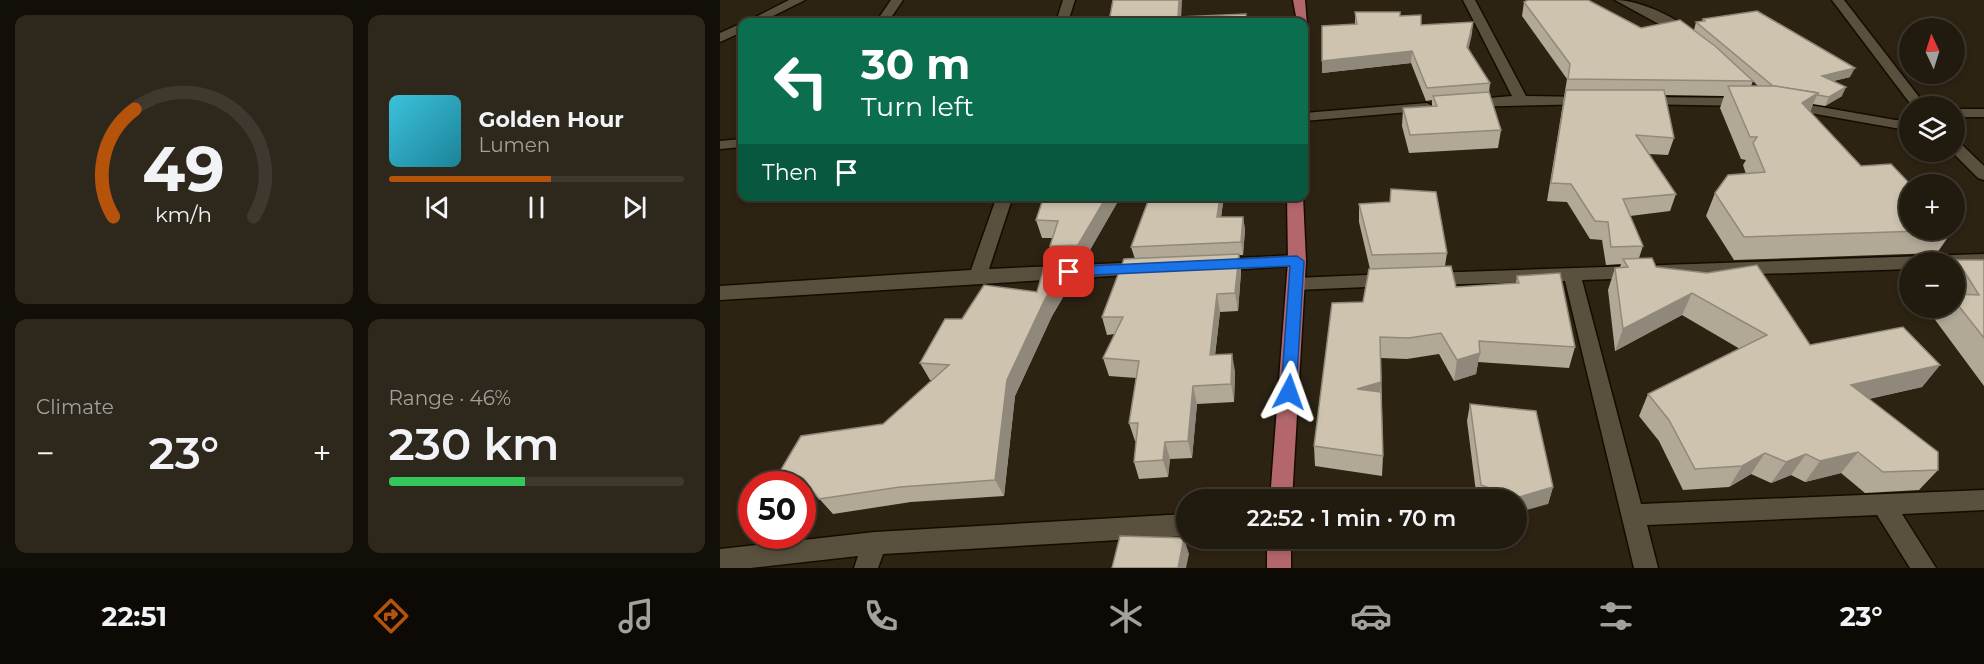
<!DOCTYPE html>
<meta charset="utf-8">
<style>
body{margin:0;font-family:Montserrat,sans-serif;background:#2d271c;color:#f1f3f6;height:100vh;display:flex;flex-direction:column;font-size:22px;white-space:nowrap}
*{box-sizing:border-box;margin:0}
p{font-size:20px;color:#a2a19e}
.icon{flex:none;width:33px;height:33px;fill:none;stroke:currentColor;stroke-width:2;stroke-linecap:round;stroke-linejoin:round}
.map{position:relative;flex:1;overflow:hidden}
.drawer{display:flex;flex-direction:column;gap:15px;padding:15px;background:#120e08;width:720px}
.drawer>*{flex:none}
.top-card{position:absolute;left:18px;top:18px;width:570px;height:183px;border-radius:12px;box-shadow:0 3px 9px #0003,0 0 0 2px #3e382e;background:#0b6e4f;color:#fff;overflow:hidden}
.needle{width:39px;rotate:356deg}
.buttons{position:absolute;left:1179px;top:18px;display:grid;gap:12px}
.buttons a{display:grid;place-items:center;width:66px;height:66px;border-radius:50%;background:#211a0e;box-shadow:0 3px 9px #0003,0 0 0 2px #3e382e;font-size:30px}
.speed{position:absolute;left:18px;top:471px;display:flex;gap:12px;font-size:30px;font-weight:700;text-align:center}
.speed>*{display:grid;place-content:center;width:78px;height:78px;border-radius:50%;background:#211a0e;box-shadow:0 3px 9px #0003,0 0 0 2px #3e382e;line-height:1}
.speed .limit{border:9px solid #d22;background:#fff;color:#111}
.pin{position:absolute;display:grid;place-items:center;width:51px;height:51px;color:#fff;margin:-26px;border-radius:12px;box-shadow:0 3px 9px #0006}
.me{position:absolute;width:66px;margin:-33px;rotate:4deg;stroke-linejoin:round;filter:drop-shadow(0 0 4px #0008)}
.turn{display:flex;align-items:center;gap:21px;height:126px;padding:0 24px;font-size:27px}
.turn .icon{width:78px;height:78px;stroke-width:2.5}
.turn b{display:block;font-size:42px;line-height:51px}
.then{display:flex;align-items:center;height:57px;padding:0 24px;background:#0003;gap:12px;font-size:22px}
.big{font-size:45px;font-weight:600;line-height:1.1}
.drawer .card{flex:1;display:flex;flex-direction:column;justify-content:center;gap:9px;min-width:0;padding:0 21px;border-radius:12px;background:#2d271c}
.drawer .dial{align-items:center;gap:0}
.dial svg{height:156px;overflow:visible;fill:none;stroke:#3e382e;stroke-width:7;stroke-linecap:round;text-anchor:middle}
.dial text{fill:#f1f3f6;stroke:none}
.song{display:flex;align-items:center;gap:18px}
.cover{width:72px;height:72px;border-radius:9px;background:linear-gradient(135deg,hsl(190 70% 55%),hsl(190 70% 35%))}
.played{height:6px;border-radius:3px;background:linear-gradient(90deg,#b45309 55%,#3e382e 55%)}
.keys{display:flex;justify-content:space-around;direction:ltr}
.heat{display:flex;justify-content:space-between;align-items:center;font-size:33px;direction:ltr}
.charge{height:9px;border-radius:4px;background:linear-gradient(90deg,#34c759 46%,#3e382e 0)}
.drawer .tiles{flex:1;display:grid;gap:15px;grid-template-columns:repeat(2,1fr)}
.trip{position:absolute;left:456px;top:489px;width:351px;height:60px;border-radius:30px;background:#211a0e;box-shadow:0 3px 9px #0003,0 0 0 2px #3e382e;font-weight:600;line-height:60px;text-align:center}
.tabs{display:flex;height:96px;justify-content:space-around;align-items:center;background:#0d0a06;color:#a2a19e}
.tabs .icon{width:42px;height:42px}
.tabs .active{color:#b45309}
.tabs b{font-size:27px;color:#f1f3f6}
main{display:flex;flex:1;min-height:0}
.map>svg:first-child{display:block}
</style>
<main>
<section class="drawer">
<div class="tiles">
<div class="card dial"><svg viewBox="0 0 100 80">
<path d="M14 69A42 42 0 1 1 86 69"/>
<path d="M14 69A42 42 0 0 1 25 14" stroke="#b45309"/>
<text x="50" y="56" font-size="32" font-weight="700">49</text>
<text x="50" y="72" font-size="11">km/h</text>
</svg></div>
<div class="card">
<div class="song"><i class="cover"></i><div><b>Golden Hour</b><p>Lumen</p></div></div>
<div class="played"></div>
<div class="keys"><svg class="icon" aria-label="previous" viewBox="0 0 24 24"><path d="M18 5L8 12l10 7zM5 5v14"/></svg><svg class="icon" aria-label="pause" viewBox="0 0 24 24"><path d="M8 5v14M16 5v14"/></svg><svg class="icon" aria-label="next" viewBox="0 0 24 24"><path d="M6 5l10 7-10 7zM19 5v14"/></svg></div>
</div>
<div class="card"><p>Climate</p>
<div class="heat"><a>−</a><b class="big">23°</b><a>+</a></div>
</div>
<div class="card"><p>Range · 46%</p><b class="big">230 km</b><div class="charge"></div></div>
</div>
</section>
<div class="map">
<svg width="1264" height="568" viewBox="0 0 1264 568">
<rect width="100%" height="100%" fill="#2c2313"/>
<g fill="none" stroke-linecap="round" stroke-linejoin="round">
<defs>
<g id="minor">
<path d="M69,0H85L41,22H26Z"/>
<path d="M171,0H183L168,22H156Z"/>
<path d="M343,0H355L348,22H336Z"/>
<path d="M743,0H755L806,96L866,97L871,98V104L742,107V101L747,100L792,96Z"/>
<path d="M895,0C919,0 960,18 976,36L970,40L966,39Z"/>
<path d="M1112,0H1124L1206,106H1192Z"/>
<path d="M22,23V32L0,42V33Z"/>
<path d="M924,97L1025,98L1032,102L1025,106L919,104V98Z"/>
<path d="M1067,101L1175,120H1190V128H1175L1062,108V102Z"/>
<path d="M707,103L714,107L712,110L584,121V113Z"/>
<rect x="1234" y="109" width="30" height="8"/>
<path d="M22,139V147L0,149V141Z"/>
<path d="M1234,141L1239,142L1264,166V180L1258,178L1232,152H1234Z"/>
<path d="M277,196H293L269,269L423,262L432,268L423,274L0,300V286L251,270Z"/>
<path d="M1264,254V266L1234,267V262H1190V269L862,280L921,504L1264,490V510L1182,514L1216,568H1190L1157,515L927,525L938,568H914L845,281L710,285L704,283L701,279L704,275L710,273Z"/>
<path d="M577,255L583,257L586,261L583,265L496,271L487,265L496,259Z"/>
<path d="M670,274L676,276L679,280L676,284L670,286L576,290L570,288L567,284L570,280L576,278Z"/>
<path d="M466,514V536L163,554L158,568H134L138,556L30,568H0V549L155,532Z"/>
</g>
<g id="major">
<path d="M573,0H585L587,25L577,22Z"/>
<path d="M567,196H583L586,261L572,500H550L568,261Z"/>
<rect x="547" y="538" width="24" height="30"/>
</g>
</defs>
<!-- minor casing -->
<use href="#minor" stroke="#150c01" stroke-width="3"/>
<!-- major casing -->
<use href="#major" stroke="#150c01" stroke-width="3"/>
<!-- minor -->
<use href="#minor" fill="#5a503e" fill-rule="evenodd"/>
<!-- major -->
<use href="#major" fill="#b3676c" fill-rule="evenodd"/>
</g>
<!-- wall -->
<g fill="#b1a896" fill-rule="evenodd">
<path d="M804,2L921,28L974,30L976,22L982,21L983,19L1130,77L1113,81L1122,96L1105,106L1093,104L1090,112L1141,166L1233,230L1217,253L1014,260L986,216L995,193L1026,174L1023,165L1026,160L1021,159L1000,108L1004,96L945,95L954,138L948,155L929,154L956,194L950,211L910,216L923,246L919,258L1090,345L1220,365L1202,387L1149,399L1218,470L1199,490L1145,493L1121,473L1085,482L1071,475L1051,483L1031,474L1009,487L963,490L939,441L919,416L928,394L1020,349L962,315L895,351L888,290L895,268L900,267L901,264L886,265L882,240L870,239L847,202L827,201L847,79L802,16ZM1033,81L1038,86H1031Z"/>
<path d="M635,12L680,16L701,25L753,22L748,49L770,83L769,93L781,130L778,148L689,153L682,126L683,108L712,107V100L706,101L691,63L602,73L635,24Z"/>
<path d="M324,196H401L363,262L348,263L353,280L332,316L295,396L284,496L191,502L113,514L95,494L82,491V484H69L59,473L163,424L212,380H210L200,363L242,319L317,292L336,264L330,246L333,238H322L316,220Z"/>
<path d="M430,196H504L501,217H523L525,230L523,255H519L521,272L518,311L500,312L495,355L515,371L514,402L477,404L472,458L450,459L448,477L419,479L414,462L416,441H415L409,423L416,378L389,376L383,358L395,334L387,335L382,317L415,259L411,247Z"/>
<path d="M639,204L727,253L725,266L736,287L796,283L797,276L855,347L849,368L758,362L756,374L734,381L719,354L687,359L661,358L663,456L662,476L595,466L594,446L643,302L650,269L639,222Z"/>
<path d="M1237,260H1264V386L1213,317L1220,308H1234V264Z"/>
<path d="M750,404L833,487L828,504L796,500H757L747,421Z"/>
</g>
<!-- shaded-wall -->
<g fill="#90887a">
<path d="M459,0H462L461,22L458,17Z"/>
<path d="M753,22L752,34L746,60L747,47Z"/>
<path d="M692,51L691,63L602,73V61Z"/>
<path d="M1135,68L1130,77L1098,85L1102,76Z"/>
<path d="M1126,87L1122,96L1105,106L1109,97Z"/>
<path d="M1098,93L1088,115L1082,103Z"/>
<path d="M387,196H401L363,262L358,245Z"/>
<path d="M500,196H504L499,231L497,217Z"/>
<path d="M523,217L525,230L523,255L521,242Z"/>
<path d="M519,254L521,272L518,311L515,293Z"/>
<path d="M348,263L353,280L332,316L295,396L284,496L275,480L287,380L325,299Z"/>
<path d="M972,293L962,315L895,351L903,329Z"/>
<path d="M497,294L500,312L493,373L490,355Z"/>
<path d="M760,353L756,374L734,381L737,360Z"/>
<path d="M512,354L515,371L514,402L511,384Z"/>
<path d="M1220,365L1202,387L1116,406L1131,385Z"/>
<path d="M661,382L660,403L637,389Z"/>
<path d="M473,386L477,404L472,458L468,441Z"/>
<path d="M445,442L450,459L448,477L443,460Z"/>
<path d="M1138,452L1121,473L1085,482L1100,461Z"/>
<path d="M1045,453L1031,474L1009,487L1022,466Z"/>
<path d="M1086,454L1071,475L1051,483L1066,462Z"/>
<path d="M833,487L828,504L796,513V498Z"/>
<path d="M464,538L469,554L466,568H458Z"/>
</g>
<!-- building -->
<g fill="#cec3ae" stroke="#90887a" stroke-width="1.5">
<path d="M393,0H459L458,17L526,14V22H389Z"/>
<path d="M808,0H868L921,28L960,20L995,46L1033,81L848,79L850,64L804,2Z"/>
<path d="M1037,11L1135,68L1102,76L1126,87L1109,97L1098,95V93L1053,86L976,22L985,21L983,19Z"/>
<path d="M635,12H680V16L701,15V25L753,22L747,47L770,83L707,88L692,51L602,61V26L637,24Z"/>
<path d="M1008,86H1055L1098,93L1082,103L1141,166L1171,164L1190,184V230H1232L1024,237L995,193L1008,175L1045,172L1033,143L1037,137H1030Z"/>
<path d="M846,90H944L954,138L916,135L956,194L903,199L923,246L891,247L888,222L875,221L851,184L831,183Z"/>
<path d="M769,92L781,130L690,135L683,108L717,106L713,96Z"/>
<path d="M671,189L716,192L727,253L652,255L639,204L670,202Z"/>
<path d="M324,196H387L358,245L330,246L338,221L316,220Z"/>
<path d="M430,196H500L497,217H523L521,242L411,247Z"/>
<path d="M519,254L515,293L497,294L490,355L512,354L511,384L473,386L468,441L445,442L443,460L414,462L418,423H409L419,361L383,358L403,317H382L404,259Z"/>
<path d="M932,258L936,267L987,273L1037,265L1090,345L1183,327L1220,365L1131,385L1218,452V470L1163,472L1138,452L1100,461L1086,454L1066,462L1045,453L1022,466L975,469L949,420L928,394L1047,335L972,293L903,329L895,268L908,267L903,259Z"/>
<path d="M1237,260H1264V338L1234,300V294L1259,295Z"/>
<path d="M348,263L325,299L287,380L275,480L180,487L99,499L83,478L59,473L81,436L163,424L229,365L200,363L225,319H242L264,285L317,292L325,264Z"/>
<path d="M731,266L736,287L799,283L797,276L840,273L855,347L759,341L760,353L737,360L721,333L689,338L660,337L661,382L637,389L661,392L663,456L594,446L612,303L643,302L649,269Z"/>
<path d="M750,404L816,411L833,487L796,498L761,485Z"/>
<path d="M400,536L464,538L458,568H392Z"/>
</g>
<!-- route -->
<path fill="#1a73e8" stroke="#114b97" stroke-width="1.5" d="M577,256L584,261L576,392L569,398L561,392L570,266L349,276L343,272L349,267Z"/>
</svg>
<div class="buttons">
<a><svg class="needle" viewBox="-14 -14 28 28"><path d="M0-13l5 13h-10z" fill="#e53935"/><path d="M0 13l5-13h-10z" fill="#a2a19e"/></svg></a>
<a><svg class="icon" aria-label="layers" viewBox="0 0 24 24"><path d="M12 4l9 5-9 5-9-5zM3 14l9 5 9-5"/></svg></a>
<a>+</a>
<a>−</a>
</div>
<div class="speed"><div class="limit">50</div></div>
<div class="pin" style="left:349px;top:272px;background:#d93025"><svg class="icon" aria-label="arrive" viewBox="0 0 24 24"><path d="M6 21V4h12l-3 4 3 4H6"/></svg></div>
<svg class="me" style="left:569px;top:392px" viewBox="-20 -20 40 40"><path d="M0-17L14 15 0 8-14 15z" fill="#1a73e8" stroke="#fff" stroke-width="4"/></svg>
<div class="trip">22:52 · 1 min · 70 m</div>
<div class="top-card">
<div class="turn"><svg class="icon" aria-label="left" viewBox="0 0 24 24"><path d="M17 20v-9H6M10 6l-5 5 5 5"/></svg><div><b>30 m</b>Turn left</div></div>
<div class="then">Then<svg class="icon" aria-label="arrive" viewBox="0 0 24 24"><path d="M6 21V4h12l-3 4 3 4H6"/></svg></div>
</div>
</div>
</main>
<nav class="tabs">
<b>22:51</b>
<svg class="icon active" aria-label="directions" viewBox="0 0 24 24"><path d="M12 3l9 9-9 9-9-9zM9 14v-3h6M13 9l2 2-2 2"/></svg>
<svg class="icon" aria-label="music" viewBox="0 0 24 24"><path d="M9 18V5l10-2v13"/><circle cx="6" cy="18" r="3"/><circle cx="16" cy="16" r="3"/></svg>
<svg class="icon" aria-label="phone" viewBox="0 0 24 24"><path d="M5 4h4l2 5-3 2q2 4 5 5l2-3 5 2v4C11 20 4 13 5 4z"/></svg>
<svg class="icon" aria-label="climate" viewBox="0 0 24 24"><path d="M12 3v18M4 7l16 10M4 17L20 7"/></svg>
<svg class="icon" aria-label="car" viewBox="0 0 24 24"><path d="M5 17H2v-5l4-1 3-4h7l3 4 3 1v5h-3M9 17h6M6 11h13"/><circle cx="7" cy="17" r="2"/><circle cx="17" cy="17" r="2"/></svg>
<svg class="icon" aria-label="filters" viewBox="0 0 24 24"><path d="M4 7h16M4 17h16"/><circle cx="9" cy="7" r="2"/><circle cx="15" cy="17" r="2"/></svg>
<b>23°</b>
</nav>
